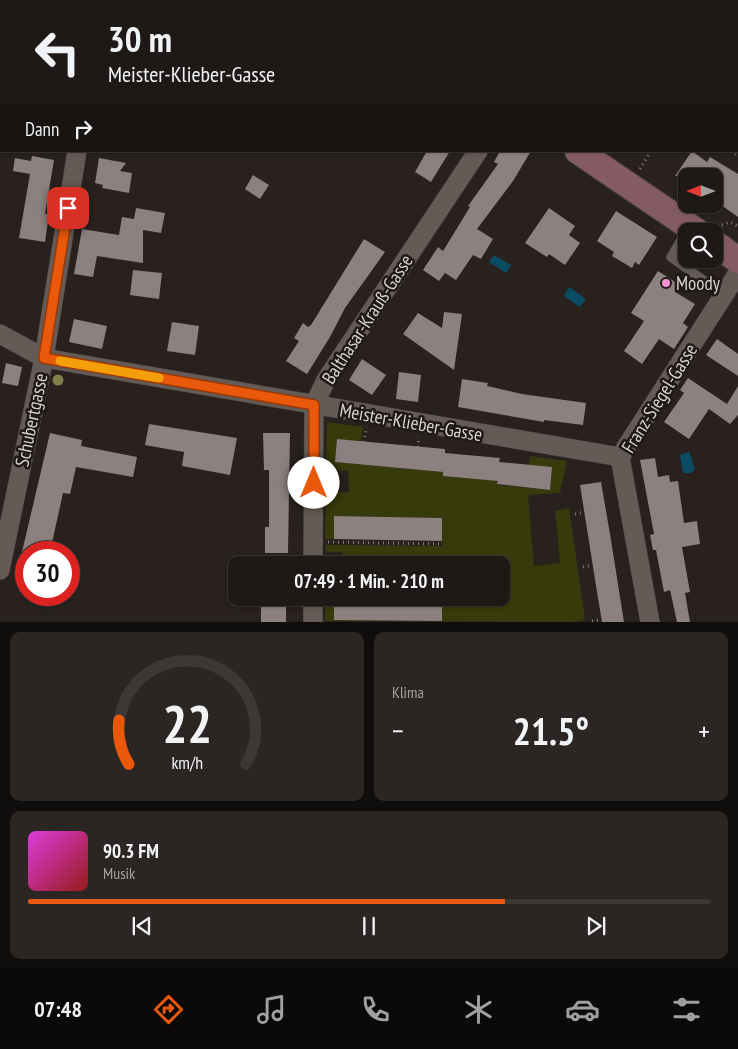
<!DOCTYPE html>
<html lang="de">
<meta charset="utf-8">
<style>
body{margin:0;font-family:"PT Sans Narrow",sans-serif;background:#2b2623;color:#f1f3f6;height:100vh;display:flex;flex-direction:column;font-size:19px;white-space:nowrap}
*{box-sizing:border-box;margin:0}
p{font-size:16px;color:#a1a0a1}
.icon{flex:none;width:28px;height:28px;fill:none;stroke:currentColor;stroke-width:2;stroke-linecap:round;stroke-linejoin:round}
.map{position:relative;height:622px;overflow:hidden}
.details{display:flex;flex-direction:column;gap:10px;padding:10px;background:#100e0c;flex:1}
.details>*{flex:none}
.banner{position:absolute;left:0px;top:0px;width:739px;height:152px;box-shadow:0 1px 4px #0004,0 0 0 1px #3c3835;background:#1e1916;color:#f1f3f6;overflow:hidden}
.needle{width:32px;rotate:270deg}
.tools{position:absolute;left:678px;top:168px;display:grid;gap:10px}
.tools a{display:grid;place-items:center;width:45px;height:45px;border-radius:10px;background:#1e1916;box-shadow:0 1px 4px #0004,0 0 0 1px #3c3835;font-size:25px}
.speed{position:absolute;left:15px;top:541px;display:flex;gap:10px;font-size:25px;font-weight:700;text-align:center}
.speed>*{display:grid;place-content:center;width:65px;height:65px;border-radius:50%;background:#1e1916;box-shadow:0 1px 4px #0004,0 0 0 1px #3c3835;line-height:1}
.speed .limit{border:8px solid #d22;background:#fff;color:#111}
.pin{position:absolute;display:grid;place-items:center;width:42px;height:42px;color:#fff;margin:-21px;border-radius:10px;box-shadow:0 2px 8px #0006}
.me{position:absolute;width:55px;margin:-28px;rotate:0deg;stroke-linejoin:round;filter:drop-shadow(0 0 4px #0008)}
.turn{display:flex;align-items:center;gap:18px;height:105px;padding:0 25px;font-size:22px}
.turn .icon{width:65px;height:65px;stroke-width:2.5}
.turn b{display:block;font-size:35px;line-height:42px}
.then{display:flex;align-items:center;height:48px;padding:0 25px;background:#0003;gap:10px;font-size:19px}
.big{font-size:38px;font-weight:600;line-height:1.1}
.details .tile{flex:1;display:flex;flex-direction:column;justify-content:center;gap:8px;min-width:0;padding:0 18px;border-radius:10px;background:#2b2623}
.details .dial{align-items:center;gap:0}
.dial svg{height:130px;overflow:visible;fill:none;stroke:#3c3835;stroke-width:7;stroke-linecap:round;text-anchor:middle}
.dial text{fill:#f1f3f6;stroke:none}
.song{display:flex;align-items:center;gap:15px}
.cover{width:60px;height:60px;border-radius:8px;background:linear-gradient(135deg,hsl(300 70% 55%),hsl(0 70% 35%))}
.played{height:5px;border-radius:2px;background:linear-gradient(90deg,#ea580c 70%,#3c3835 70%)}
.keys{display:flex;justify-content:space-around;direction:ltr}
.heat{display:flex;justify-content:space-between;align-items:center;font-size:28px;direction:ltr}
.details .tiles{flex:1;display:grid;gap:10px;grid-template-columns:1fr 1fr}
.tile:last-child{grid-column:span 2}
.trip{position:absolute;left:228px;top:556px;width:282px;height:50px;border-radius:10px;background:#1e1916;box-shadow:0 1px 4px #0004,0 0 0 1px #3c3835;font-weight:600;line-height:50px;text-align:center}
.tab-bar{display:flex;height:80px;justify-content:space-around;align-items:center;background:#0c0a09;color:#a1a0a1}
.tab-bar .icon{width:35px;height:35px}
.tab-bar .current{color:#ea580c}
.tab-bar b{font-size:22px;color:#f1f3f6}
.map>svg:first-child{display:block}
</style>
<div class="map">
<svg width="738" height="622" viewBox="0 0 738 622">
<rect width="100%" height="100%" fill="#28211d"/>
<!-- green -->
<path fill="#373a0a" d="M327,422L363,427L361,441L336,462L443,472L498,481V485L550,490L552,467L529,465L530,456L567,461L560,493L528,495L534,566L560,563L555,511L569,508L585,620L576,622L325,621V598H334V620L442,621V598H501V565H343V552H326L325,545L442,546V518L335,516L334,539H325L326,492H349L348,471L326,470Z"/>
<!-- water -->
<g fill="#0b4c65">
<path d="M494,255L511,265L506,273L489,262Z"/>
<path d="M569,287L586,299L580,307L564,296Z"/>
<path d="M689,452L695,469L691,473H683L680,455Z"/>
</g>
<!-- building -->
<g fill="#8c8080">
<path d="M427,151H450L431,182L415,172Z"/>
<path d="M500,151H531L513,181L477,229L493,239L481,259L473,255L456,280L445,273L439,281L423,270L438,247L443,251L470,207L468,206L498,164L494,162Z"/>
<path d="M692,151L707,162L710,157L738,174V217L714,200V176H675Z"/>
<path d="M32,156L54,160L45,214H49L45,242L19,238L30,174L13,171L15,158L31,161Z"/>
<path d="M99,158L126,163L120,171L132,173L129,193L102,188L103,185L95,183Z"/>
<path d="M253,175L269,185L260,199L245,189Z"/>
<path d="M136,208L165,213L161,233L143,230V263L97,256L93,277L74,274L82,229L119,235L122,217L134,219Z"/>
<path d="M549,208L575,226L569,235L580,243L565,265L549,254L547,257L525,243Z"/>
<path d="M616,211L657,237L639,265L635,262L632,268L612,256L614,252L597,241Z"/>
<path d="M364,239L385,252L345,308L330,337L307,374L286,361L299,341L294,338L303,323L308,327L311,325Z"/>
<path d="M133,270L162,273L159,299L130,295Z"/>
<path d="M658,271L680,285L675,292L695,304L683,323L688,327L674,349L659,339L642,364L624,351L644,321L631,313Z"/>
<path d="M444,312L462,314L454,370L403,334L418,313L442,328Z"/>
<path d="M74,319L107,326L102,349L69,342Z"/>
<path d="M172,322L199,326L195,355L167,351Z"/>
<path d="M717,339L738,354V376L706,355Z"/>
<path d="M362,359L386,375L372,395L349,380Z"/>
<path d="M6,363L22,367L18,386L2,383Z"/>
<path d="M399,372L421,375L418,402L396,399Z"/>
<path d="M688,378L727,404L738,386V415L730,424L709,409L689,439L664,422L684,393L680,390Z"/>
<path d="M462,379L488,383L487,386L522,394L586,403L583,425L544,420V422L458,407Z"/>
<path d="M149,424L237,438L230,475L182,466L184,452L145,445Z"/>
<path d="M50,433L82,440L81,446L137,457L133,477L76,467L70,494L63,493L50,552H22Z"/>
<path d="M263,433H290L288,553H265V527H269V470H264Z"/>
<path d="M337,439L445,449V453L500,458L499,462L552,467L550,490L497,484L498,481L443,476V472L335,462Z"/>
<path d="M655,458L658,477L669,475L670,482L678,481L684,523L697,521L700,544L682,547L690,592L685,593L690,622H677L670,590L664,592L656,550H653L650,535L654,534L640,460Z"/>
<path d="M601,482L610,534L624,622H602L597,592L580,485Z"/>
<path d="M334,516L442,518V541L334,539Z"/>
<path d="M334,598L442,599V621L334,620Z"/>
<path d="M261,605L286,606V622H261Z"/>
</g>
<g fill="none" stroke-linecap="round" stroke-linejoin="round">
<defs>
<path id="service" d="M686,232L671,257L724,295"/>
<g id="minor">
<path d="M165,1L166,0"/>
<path d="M577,1V0"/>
<path d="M0,334L44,358L620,457"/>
<path d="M313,565L314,405L326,380L478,151"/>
<path d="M0,570L44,358L77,151"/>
<path d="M313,622V598"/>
<path d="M650,622L620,457L738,273"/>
</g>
<g id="secondary">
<path d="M348,0L350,1"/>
<path d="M578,151L696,231"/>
<path d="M714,243L738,260"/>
</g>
</defs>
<!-- service casing -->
<use href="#service" stroke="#443f3b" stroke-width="10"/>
<!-- minor casing -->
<use href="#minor" stroke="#443f3b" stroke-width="20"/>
<!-- secondary casing -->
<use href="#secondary" stroke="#443f3b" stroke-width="28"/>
<!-- path -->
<g stroke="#827c79" stroke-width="3" stroke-dasharray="1 4" stroke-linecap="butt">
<path d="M704,0L706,1"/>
<path d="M733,0V1"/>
<path d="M738,29V33"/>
<path d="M731,151L738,156"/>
<path d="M640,169L651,151"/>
<path d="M722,225L730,222L738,226"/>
<path d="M364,442L366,430"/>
<path d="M418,447L419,437"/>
<path d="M575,514L584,512"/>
<path d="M328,542L442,544"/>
<path d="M583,567L592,565"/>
<path d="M592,621L601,620"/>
</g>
<!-- service -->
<use href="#service" stroke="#645b56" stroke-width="9"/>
<!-- minor -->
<use href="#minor" stroke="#645b56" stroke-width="19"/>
<!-- secondary -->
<use href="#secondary" stroke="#855b63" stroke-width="26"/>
</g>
<!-- trees -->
<circle fill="#80814a" cx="58" cy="380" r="5.5"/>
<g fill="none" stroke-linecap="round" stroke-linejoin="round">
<defs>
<path id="route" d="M68,208L44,358L314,405V483"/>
</defs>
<!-- route casing -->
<use href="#route" stroke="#983908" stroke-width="12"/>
<!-- route -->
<use href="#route" stroke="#ea580c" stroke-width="9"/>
<!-- slow -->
<path stroke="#f59e0b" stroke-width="9" d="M60,361L159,378"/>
</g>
<!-- markers -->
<circle fill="#f591d3" stroke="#1f1814" stroke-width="2" cx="666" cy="283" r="5"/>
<g text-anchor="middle" stroke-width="5" stroke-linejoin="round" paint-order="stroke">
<!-- poi labels -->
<g font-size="19" fill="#d7d2cf" stroke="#1f1814" text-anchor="start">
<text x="676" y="290">Moody</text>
</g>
<!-- street labels -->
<g font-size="19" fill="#d7d2cf" stroke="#1f1814">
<text transform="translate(367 319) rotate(-57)" y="7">Balthasar-Krauß-Gasse</text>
<text transform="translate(659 398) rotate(-58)" y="7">Franz-Siegel-Gasse</text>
<text transform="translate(31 420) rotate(-78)" y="7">Schubertgasse</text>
<text transform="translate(411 422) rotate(10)" y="7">Meister-Klieber-Gasse</text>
</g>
</g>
</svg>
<div class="tools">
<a><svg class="needle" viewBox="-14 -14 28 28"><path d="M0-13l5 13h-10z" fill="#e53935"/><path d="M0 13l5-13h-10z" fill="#a1a0a1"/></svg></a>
<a><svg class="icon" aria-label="search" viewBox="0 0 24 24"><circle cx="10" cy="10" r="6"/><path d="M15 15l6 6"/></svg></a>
</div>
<div class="speed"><div class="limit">30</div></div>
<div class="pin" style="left:68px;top:208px;background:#d93025"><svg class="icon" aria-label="arrive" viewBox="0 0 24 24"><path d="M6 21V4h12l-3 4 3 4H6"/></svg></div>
<svg class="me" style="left:314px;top:483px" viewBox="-20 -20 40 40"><circle r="19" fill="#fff"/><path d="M0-13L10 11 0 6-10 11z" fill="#ea580c"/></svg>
<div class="trip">07:49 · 1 Min. · 210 m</div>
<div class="banner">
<div class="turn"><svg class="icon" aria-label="left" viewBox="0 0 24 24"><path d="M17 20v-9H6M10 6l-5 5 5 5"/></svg><div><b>30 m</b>Meister-Klieber-Gasse</div></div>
<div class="then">Dann<svg class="icon" aria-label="right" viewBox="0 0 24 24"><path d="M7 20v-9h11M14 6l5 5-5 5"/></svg></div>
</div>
</div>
<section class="details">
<div class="tiles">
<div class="tile dial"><svg viewBox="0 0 100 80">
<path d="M14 69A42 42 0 1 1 86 69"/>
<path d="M14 69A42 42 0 0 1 8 42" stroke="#ea580c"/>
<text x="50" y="56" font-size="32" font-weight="700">22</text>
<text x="50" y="72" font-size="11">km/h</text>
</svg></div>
<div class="tile"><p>Klima</p>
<div class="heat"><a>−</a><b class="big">21.5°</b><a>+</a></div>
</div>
<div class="tile">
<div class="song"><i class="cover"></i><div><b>90.3 FM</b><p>Musik</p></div></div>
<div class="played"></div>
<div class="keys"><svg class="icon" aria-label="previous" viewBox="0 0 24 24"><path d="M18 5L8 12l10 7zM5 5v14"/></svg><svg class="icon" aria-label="pause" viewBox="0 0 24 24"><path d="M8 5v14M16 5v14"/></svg><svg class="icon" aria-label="next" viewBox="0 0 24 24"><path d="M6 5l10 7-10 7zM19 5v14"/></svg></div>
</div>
</div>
</section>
<nav class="tab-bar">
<b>07:48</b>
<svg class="icon current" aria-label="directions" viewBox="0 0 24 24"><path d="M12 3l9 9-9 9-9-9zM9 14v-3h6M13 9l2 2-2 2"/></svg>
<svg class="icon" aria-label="music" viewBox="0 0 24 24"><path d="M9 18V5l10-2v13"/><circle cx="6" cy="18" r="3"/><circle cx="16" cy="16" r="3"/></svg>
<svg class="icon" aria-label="phone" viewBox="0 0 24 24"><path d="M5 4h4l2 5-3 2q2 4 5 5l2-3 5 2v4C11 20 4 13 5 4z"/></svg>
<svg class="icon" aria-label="climate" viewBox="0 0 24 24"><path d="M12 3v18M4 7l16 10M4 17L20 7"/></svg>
<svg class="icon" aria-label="car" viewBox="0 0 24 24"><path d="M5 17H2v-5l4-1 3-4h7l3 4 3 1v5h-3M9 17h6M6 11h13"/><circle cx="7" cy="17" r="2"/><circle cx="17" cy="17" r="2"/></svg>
<svg class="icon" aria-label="filters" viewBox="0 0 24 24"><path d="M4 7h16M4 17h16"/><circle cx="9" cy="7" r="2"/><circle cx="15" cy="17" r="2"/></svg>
</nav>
